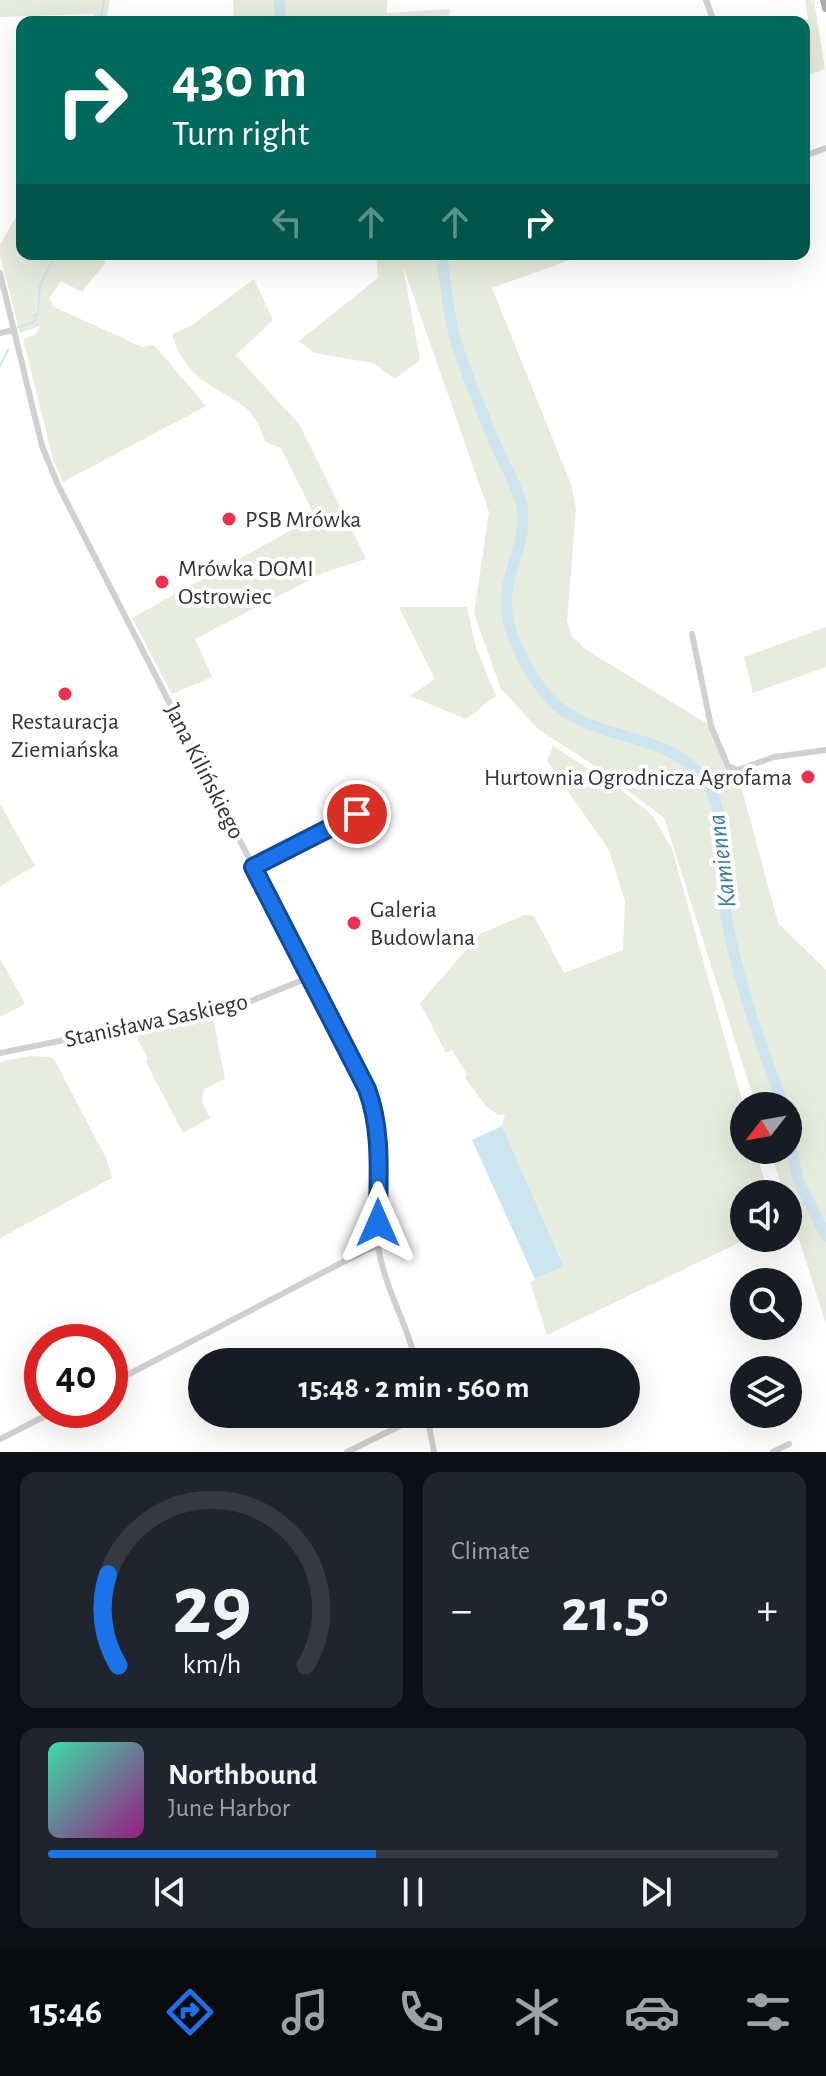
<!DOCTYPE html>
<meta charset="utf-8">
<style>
body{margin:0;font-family:"Alegreya Sans",sans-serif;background:#20242c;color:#f1f3f6;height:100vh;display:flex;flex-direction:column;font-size:30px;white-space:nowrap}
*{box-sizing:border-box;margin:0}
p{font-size:26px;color:#9ea1a6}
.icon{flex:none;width:44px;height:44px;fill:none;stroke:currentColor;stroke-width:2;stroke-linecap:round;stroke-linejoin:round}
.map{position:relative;height:1452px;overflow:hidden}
.panel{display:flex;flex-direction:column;gap:20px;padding:20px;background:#0d0f14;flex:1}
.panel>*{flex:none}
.guide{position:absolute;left:16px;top:16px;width:794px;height:244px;border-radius:16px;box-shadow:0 8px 32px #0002;background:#00695c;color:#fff;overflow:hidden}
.needle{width:52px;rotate:239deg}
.tools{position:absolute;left:730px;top:1092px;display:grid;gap:16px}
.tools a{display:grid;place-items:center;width:72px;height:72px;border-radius:50%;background:#171b24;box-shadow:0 8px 32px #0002;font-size:40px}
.speed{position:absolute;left:24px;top:1324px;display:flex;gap:16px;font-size:40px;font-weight:700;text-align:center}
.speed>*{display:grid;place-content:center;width:104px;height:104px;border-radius:50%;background:#171b24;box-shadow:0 8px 32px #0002;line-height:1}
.speed .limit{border:12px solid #d22;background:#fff;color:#111}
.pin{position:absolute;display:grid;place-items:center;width:68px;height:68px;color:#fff;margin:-34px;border:4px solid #fff;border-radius:50%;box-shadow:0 2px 8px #0007}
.me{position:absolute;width:88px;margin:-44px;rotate:0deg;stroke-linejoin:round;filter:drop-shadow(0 0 6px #0008)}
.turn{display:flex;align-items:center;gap:28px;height:168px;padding:0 24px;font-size:36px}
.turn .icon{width:104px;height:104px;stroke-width:2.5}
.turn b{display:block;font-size:56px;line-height:68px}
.lanes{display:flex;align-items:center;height:76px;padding:0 24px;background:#0003;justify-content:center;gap:40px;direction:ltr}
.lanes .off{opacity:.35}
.big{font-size:60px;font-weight:700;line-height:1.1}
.panel .card{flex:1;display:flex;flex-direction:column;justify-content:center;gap:12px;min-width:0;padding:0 28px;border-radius:16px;background:#20242c}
.panel .dial{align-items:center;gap:0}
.dial svg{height:208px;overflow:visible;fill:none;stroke:#363941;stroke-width:7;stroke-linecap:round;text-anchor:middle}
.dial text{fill:#f1f3f6;stroke:none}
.song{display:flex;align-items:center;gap:24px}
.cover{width:96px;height:96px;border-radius:12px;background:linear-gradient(135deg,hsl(160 70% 55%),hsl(310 70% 35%))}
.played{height:8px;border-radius:4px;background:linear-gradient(90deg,#1a73e8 45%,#363941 45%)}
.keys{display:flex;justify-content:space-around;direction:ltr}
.heat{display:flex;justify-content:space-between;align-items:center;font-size:44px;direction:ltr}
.panel .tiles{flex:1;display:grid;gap:20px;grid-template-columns:1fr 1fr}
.card:last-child{grid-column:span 2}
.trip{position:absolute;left:188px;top:1348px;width:452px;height:80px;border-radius:40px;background:#171b24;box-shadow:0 8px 32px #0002;font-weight:700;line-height:80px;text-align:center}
.tabs{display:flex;height:128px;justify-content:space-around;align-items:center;background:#090b0e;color:#9ea1a6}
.tabs .icon{width:56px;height:56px}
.tabs .current{color:#1a73e8}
.tabs b{font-size:36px;color:#f1f3f6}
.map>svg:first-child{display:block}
</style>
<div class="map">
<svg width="826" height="1452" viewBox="0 0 826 1452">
<rect width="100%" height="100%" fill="#fff"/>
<!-- green -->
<g fill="#e7ecde">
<path d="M0,0H110L106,22H93L94,14L0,17Z"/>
<path d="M233,0H387V13L450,9L448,22H234Z"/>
<path d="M805,0H814L825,69L804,76V22H801L808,19Z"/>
<path d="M22,207V254H104L105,263L82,292L61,281L49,298L54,307L142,347L154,345L206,406L63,482L53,459L23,339L35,335L40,326L20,333L0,256V244Z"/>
<path d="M376,254H587L492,288L572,487L576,509L567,621L572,636L585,649L711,726L733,770L739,778L778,923L826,970V1324L788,1205V1194H784L770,1150H788V1106H756L664,818L598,768L538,729L501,689L474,613L489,512L403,266L420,360L395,379L373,363L314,353L299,341L378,278Z"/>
<path d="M254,279L273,320L236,355L299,424L366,559L323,573L195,639L212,677L172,694L132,618L315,517L281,448L266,442C260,429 255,413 242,405C208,382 186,378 172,334L191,326Z"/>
<path d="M399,607H467L476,648L496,696L466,719L410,696L435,679Z"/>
<path d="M826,627V667L753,693L744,657Z"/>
<path d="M553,746L621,790L653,816L672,849L744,1107V1150H756L768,1194H744V1238H749L547,1335L530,1282L564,1265L502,1126L505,1114L498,1115L486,1106L465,1078L467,1074L452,1050L446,1053L420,1003L480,934L524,915L534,916L564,973L623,950L625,901L609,850L547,761Z"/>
<path d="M0,804L35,866L0,886Z"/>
<path d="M0,958L25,1004L0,1017Z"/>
<path d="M213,1018L225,1079L204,1089L202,1102L210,1118L183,1133L146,1062L148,1059L135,1034Z"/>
<path d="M30,1056L50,1057L55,1061L107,1160L112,1178L0,1238V1062Z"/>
</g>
<!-- water -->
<path fill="#cde5ef" d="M502,1126L564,1266L535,1279L472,1140Z"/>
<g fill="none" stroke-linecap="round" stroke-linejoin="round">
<!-- stream -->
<g stroke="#cde5ef" stroke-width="2">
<path d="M100,22L104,0"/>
<path d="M32,316L38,314L40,285L56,254"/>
<path d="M18,327L33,323L37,317"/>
<path d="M0,366L8,350"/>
</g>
<!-- river -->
<g stroke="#cde5ef" stroke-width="11">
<path d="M279,0L281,22"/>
<path d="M441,254C445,278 447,302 452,326C459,359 479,402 491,434C500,458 517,483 522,507C527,536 512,561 507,590C501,625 527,674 550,699C594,745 671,728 707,784C728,816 720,871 725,909C736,976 759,1043 784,1106"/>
<path d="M788,1130L798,1180L826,1236"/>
</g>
<!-- minor -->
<g stroke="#d0d0d0" stroke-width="6">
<path d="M706,0L714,22"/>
<path d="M804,156L826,148"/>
<path d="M0,273L42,446L58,485L367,1089C385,1139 374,1191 378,1243C382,1284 407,1322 416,1362"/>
<path d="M0,333L14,330"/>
<path d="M692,634L711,726L728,766L738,770L774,757L826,750"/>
<path d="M253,867L357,814"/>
<path d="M0,1053L246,1003L310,977"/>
<path d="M110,1384L366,1250L379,1246"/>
<path d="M427,1414L434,1452"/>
<path d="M0,1439L57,1410"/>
<path d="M347,1452L424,1414"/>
<path d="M773,1452L789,1444"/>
</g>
<!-- major -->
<path stroke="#ababab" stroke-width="8" d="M824,0L826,8"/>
</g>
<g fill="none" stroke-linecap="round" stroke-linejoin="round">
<defs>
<path id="route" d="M357,814L253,867L367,1089C383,1132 378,1178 378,1223"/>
</defs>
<!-- route casing -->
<use href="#route" stroke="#114b97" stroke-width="20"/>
<!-- route -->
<use href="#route" stroke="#1a73e8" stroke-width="14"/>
</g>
<!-- markers -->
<g fill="#ee304e" stroke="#fff" stroke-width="3">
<circle cx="229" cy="519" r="8"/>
<circle cx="162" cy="582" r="8"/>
<circle cx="65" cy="694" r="8"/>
<circle cx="808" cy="777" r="8"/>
<circle cx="354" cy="923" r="8"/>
</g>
<g text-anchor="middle" stroke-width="8" stroke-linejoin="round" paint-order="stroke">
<!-- poi labels -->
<g font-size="24" fill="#333" stroke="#fff" text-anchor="start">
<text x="245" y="527">PSB Mrówka</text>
<text x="178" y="576">Mrówka DOMI<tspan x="178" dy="28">Ostrowiec</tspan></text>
<text x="65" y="729" text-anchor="middle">Restauracja<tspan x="65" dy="28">Ziemiańska</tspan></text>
<text x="792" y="785" text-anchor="end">Hurtownia Ogrodnicza Agrofama</text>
<text x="370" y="917">Galeria<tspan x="370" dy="28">Budowlana</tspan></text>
</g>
<!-- street labels -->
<g font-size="24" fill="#333" stroke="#fff">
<text transform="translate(205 771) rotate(63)" y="8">Jana Kilińskiego</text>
<text transform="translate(156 1020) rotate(-12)" y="8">Stanisława Saskiego</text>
</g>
<!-- water labels -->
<g font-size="26" font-style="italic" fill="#3b7d9a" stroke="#fff">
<text transform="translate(721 861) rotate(-97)" y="9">Kamienna</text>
</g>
</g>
</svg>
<div class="tools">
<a><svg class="needle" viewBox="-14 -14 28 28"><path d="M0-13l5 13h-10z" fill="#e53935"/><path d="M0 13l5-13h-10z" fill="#9ea1a6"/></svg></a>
<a><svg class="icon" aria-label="sound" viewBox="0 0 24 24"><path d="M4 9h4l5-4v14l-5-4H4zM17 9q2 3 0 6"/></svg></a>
<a><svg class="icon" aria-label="search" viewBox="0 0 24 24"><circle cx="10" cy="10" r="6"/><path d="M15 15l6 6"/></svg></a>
<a><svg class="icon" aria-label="layers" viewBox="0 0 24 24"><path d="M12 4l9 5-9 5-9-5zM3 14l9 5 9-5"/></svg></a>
</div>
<div class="speed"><div class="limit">40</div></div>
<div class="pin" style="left:357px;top:814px;background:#d93025"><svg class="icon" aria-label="arrive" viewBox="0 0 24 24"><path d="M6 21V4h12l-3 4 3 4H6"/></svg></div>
<svg class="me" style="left:378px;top:1223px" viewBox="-20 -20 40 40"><path d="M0-17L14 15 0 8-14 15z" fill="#1a73e8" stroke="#fff" stroke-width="4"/></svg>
<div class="trip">15:48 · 2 min · 560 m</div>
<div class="guide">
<div class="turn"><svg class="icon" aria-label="right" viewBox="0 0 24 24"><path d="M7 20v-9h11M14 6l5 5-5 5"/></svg><div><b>430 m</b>Turn right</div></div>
<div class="lanes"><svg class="icon off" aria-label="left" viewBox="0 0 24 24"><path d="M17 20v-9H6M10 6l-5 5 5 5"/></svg><svg class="icon off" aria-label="ahead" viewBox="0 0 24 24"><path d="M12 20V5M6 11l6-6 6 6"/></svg><svg class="icon off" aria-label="ahead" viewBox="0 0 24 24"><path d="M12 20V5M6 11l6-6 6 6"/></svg><svg class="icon" aria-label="right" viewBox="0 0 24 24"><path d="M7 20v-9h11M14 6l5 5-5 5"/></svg></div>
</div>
</div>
<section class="panel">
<div class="tiles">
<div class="card dial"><svg viewBox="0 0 100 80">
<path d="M14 69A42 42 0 1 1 86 69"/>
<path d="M14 69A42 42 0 0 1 10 34" stroke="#1a73e8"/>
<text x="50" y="56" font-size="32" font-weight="700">29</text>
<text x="50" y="72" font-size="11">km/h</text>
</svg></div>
<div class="card"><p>Climate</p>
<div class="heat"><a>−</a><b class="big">21.5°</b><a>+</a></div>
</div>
<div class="card">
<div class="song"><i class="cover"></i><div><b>Northbound</b><p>June Harbor</p></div></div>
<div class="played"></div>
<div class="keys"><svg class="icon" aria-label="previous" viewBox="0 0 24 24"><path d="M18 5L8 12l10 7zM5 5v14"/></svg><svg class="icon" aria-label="pause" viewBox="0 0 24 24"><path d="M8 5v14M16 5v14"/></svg><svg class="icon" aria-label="next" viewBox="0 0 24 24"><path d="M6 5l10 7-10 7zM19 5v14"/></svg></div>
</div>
</div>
</section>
<nav class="tabs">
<b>15:46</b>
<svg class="icon current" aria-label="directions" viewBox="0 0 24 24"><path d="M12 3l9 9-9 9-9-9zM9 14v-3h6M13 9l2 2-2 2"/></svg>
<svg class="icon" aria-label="music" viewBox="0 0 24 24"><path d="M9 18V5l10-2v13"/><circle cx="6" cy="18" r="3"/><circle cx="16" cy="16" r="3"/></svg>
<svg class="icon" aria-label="phone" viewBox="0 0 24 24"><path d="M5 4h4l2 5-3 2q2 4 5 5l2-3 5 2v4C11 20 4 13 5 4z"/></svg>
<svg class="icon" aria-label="climate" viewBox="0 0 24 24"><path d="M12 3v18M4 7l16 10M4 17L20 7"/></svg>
<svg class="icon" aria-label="car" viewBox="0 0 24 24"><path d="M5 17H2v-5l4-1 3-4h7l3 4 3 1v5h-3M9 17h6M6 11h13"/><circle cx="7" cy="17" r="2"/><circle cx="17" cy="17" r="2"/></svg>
<svg class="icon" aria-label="filters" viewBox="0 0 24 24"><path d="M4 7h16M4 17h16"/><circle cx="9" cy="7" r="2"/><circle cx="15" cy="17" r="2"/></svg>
</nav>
